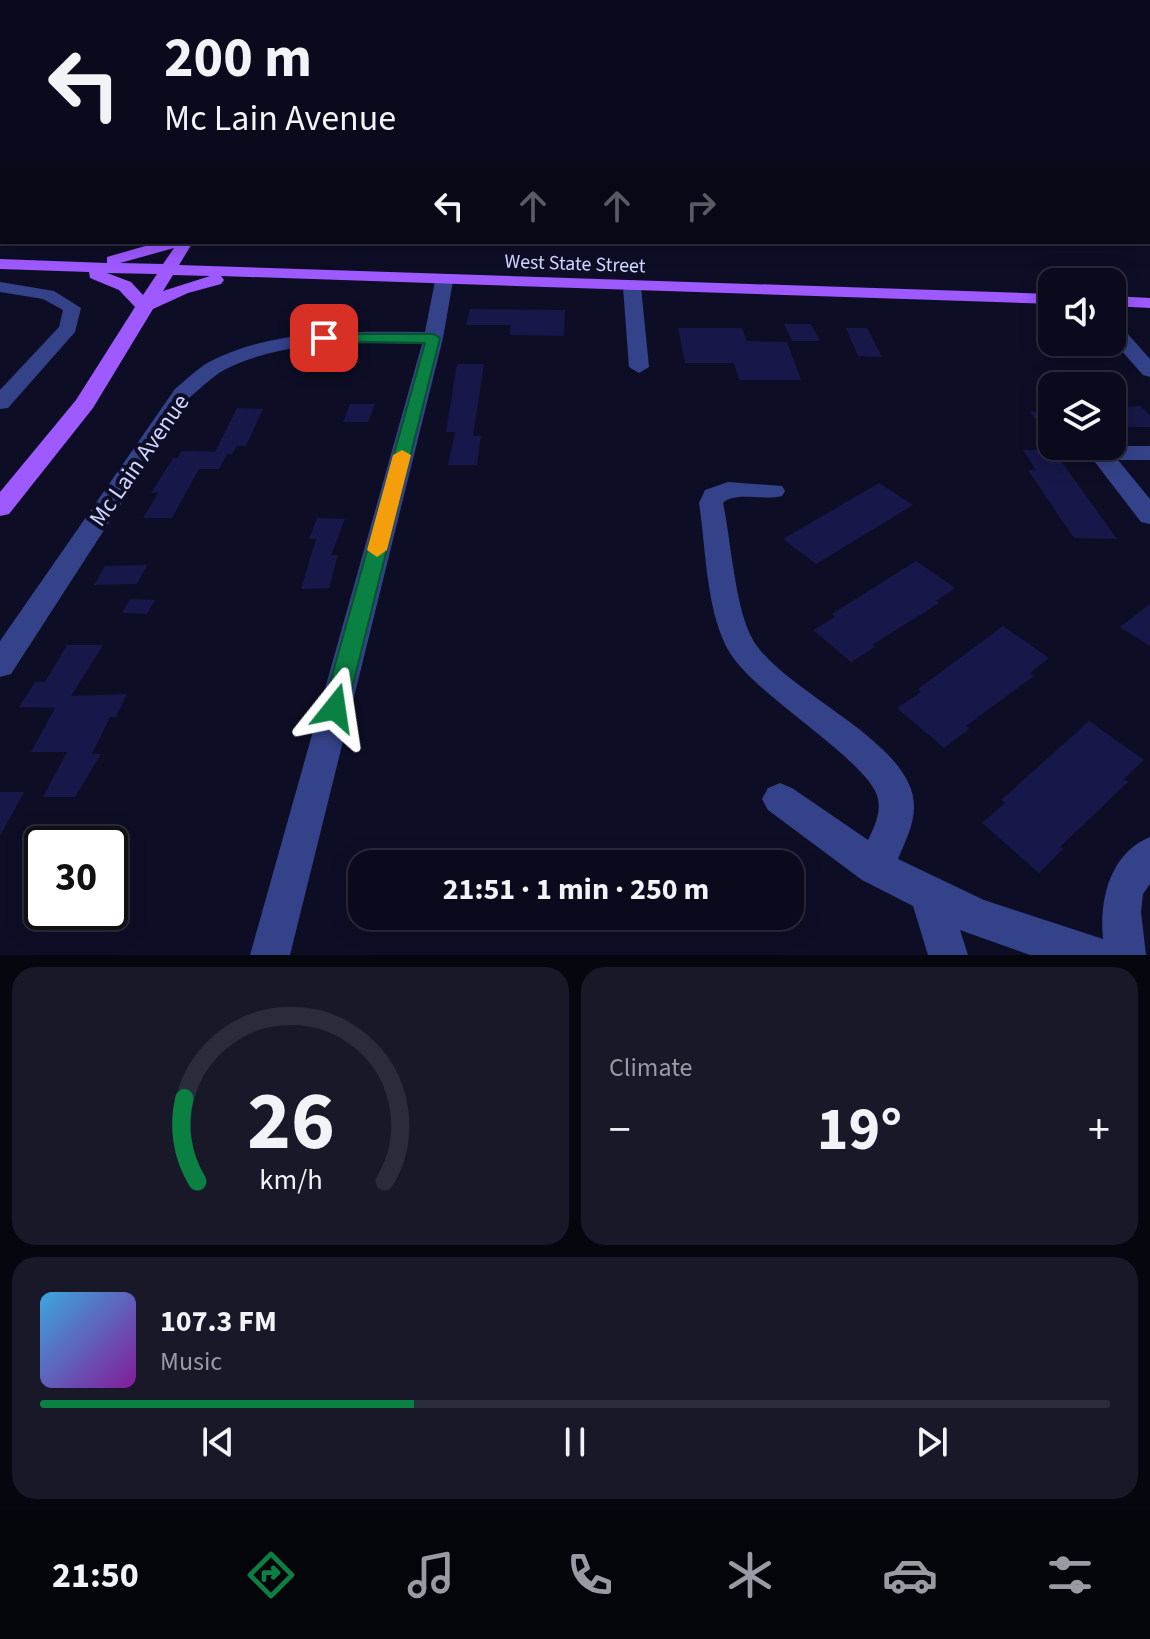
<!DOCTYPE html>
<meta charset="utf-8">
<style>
body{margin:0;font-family:"Source Sans 3",sans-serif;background:#181829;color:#f1f3f6;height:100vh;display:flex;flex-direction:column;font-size:30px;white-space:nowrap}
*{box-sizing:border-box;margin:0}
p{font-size:26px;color:#999aa3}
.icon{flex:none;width:44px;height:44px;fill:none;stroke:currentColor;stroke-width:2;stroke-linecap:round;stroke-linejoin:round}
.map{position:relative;height:955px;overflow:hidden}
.drawer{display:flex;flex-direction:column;gap:12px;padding:12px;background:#06060f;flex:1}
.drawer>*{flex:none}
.guide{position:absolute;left:0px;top:0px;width:1150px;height:244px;box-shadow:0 4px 20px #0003,0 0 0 2px #2a2b3b;background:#0a0a1c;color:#f1f3f6;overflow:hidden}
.controls{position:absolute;left:1038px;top:268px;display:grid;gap:16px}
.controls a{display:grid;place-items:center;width:88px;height:88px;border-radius:16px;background:#0a0a1c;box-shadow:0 4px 20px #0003,0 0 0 2px #2a2b3b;font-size:40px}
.speed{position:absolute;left:24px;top:826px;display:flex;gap:16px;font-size:40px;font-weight:700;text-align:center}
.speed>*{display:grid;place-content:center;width:104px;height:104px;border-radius:50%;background:#0a0a1c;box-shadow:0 4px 20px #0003,0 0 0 2px #2a2b3b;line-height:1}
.speed .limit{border:4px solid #111;border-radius:12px;background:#fff;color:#111}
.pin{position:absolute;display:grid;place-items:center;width:68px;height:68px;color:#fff;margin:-34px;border-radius:16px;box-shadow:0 4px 12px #0006}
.me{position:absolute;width:88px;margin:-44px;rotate:15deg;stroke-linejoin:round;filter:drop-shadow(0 0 6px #0008)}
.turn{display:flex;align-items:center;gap:28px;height:168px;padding:0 32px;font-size:36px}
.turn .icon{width:104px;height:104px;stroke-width:2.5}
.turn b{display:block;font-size:56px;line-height:68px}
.lanes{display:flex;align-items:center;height:76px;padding:0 32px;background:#0003;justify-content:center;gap:40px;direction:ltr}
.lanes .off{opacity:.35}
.big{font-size:60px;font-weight:700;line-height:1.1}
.drawer .widget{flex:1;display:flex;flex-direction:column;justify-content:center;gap:12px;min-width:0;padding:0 28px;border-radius:24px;background:#181829}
.drawer .dial{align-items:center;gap:0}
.dial svg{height:208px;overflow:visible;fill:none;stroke:#2a2b3b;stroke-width:7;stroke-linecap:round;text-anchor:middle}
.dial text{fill:#f1f3f6;stroke:none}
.song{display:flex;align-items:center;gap:24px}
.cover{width:96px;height:96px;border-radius:12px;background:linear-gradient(135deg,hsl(200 70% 55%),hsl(290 70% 35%))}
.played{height:8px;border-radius:4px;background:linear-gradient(90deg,#0b8043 35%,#2a2b3b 35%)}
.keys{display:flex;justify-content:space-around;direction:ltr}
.heat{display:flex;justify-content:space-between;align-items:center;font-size:44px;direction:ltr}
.drawer .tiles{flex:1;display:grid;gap:12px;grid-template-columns:1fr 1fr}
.widget:last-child{grid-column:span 2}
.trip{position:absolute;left:348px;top:850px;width:456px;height:80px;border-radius:24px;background:#0a0a1c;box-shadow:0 4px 20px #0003,0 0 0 2px #2a2b3b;font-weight:700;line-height:80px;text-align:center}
.tab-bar{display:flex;height:128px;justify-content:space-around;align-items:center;background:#04040b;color:#999aa3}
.tab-bar .icon{width:56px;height:56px}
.tab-bar .selected{color:#0b8043}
.tab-bar b{font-size:36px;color:#f1f3f6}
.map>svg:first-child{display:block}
</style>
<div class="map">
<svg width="1150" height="955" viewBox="0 0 1150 955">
<rect width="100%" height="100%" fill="#0d0e26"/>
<!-- building -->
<g fill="#171749">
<path d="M470,309L565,310L564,336L510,335L511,325H466Z"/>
<path d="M784,324H811L820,341H792Z"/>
<path d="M678,328H742L747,341L787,342L801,380H739L734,363H685Z"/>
<path d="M846,328H867L882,357L858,356Z"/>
<path d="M457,364H484L473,436H481L477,465H448L455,432H446Z"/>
<path d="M350,404H375L368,422H343Z"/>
<path d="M1141,406L1150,416V427H1112V407Z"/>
<path d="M237,408L263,409L246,446H237L232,454H227L219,469H199L172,518H143L158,493H151L173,458H177L182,451L215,452Z"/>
<path d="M1030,412H1052V440Z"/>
<path d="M1023,450H1053L1117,539L1074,538L1028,470H1036Z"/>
<path d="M879,483L913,505L816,564L783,539Z"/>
<path d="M317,518L345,519L331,555H338L329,588L301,589L316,539H309Z"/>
<path d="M916,561L955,588L936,601L939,603L872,645L875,647L851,662L813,630L835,617L832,614Z"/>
<path d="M147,565L137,584L94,585L105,566Z"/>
<path d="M130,599L155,600L147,614L122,613Z"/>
<path d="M1150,604V646L1120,627Z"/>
<path d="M1003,626L1049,658L1030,673L1034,676L966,726L970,728L944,748L897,708L921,692L918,689Z"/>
<path d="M67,645H103L71,696L127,694L116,717H110L92,754H101L75,797H43L67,752H31L55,708L19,707L35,682H45Z"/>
<path d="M1089,721L1144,760L1124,779L1128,782L1060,847L1063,849L1039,873L982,823L1005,803L1001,800Z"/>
<path d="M0,792H24L0,836Z"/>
</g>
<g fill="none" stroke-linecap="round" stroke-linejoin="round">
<!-- minor -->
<g fill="#344289" fill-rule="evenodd">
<rect x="0" y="110" width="2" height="6"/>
<path d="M2,157V166L0,167V158Z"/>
<rect x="0" y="178" width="2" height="8"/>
<path d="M444,276L453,281L443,338L290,955H250L422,344C357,343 284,339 224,370C212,377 201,388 190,397L11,674L0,677V641L175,389C186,380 197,369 209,362C274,328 354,332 425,332L435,281Z"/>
<path d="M0,282L54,291L81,308L75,332L8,408L0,409V390L59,327L63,310L43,299L0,292Z"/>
<path d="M632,282L641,287L649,367L639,373L629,367L623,287Z"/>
<path d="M1112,322L1119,324L1150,359V377L1143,375L1112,340Z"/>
<path d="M1100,446H1150V460H1118L1150,499V524L1141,522L1088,453L1092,448Z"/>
<path d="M728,482L782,486L785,491L782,496C765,501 735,491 723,503C731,540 735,609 753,640C784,693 915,742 914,807C914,825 905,842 898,859L984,900L1103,939C1099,900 1110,853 1150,837V884L1143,894L1141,912L1146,955H1030L960,930L968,955H928L913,906L862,880L768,810L762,799L768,788L780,783L792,788L868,840C874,828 881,813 878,799C871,762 757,697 730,653C706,614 706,548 699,503L705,490Z"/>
</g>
<!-- major -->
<g fill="#9e59ff" fill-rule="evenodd">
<path d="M159,242H193L179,265L1052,294V304L221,276L224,280L221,284L188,293L153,309L93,408L9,514L0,516V492L76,400L135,307L119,290L90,278L89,272L0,269V259L107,263V257ZM174,248L163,264L120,263ZM107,273L157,274L143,295L131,282ZM173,275L210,276L163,291Z"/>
<path d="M1112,296L1150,298V308L1112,306Z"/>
</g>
</g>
<!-- sky -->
<linearGradient id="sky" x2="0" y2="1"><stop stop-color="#070815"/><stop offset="0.43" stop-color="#2f3652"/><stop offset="1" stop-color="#2f3652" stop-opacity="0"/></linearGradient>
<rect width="1150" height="234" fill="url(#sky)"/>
<!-- route -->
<path fill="#0b8043" stroke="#07532c" stroke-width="2" d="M324,334H433L440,338L347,708L344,715L335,718L327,715L323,708L425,343L318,341V335Z"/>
<!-- slow -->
<path fill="#f59e0b" d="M402,450L411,455L387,550L377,557L367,550L393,455Z"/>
<g text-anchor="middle" stroke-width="8" stroke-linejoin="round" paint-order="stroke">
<!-- far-street labels -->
<g font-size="20" fill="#d2d6ff" stroke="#0d0e26">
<text transform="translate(575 263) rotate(2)" y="7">West State Street</text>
</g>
<!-- street labels -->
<g font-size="24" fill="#d2d6ff" stroke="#0d0e26">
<text transform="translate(139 460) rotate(-55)" y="8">Mc Lain Avenue</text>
</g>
</g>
</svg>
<div class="controls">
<a><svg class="icon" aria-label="sound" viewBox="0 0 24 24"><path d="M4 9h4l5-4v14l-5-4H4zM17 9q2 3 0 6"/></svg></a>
<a><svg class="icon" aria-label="layers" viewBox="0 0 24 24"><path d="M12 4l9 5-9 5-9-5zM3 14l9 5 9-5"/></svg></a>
</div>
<div class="speed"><div class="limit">30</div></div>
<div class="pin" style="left:324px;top:338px;background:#d93025"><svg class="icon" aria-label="arrive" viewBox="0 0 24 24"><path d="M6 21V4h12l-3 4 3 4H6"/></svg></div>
<svg class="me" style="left:335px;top:708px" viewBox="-20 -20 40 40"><path d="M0-17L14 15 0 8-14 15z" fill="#0b8043" stroke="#fff" stroke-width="4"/></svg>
<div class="trip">21:51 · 1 min · 250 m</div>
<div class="guide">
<div class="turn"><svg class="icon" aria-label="left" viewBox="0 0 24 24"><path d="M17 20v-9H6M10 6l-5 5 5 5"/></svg><div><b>200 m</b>Mc Lain Avenue</div></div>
<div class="lanes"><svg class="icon" aria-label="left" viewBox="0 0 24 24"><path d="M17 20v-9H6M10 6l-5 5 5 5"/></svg><svg class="icon off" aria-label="ahead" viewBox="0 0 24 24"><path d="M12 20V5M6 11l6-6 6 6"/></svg><svg class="icon off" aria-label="ahead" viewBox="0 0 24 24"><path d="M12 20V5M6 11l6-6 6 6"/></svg><svg class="icon off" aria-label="right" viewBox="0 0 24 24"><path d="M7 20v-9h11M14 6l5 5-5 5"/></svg></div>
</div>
</div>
<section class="drawer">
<div class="tiles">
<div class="widget dial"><svg viewBox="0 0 100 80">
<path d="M14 69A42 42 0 1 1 86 69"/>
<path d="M14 69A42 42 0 0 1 9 37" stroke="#0b8043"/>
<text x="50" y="56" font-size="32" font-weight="700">26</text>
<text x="50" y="72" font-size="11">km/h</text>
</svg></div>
<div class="widget"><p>Climate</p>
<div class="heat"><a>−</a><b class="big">19°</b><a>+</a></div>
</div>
<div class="widget">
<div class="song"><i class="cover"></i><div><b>107.3 FM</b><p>Music</p></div></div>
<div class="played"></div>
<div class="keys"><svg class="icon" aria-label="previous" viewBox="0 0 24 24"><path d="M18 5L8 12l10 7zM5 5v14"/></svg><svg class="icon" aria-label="pause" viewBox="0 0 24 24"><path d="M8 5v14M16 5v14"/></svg><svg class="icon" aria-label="next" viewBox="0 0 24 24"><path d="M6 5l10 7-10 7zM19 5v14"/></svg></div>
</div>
</div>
</section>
<nav class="tab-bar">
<b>21:50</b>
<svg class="icon selected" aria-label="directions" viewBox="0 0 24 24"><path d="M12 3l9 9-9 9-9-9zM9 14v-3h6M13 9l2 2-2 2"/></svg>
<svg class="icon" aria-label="music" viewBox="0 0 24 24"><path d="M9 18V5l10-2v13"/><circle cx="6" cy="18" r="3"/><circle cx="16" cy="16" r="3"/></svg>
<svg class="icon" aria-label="phone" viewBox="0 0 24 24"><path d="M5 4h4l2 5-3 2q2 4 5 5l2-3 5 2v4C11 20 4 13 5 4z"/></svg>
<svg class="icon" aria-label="climate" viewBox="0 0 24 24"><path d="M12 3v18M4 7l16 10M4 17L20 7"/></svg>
<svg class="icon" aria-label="car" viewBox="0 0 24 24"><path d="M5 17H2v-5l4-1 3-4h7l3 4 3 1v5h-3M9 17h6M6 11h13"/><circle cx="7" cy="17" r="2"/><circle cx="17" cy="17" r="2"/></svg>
<svg class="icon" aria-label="filters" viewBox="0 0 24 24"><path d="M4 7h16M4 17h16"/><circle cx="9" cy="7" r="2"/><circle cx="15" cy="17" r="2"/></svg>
</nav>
